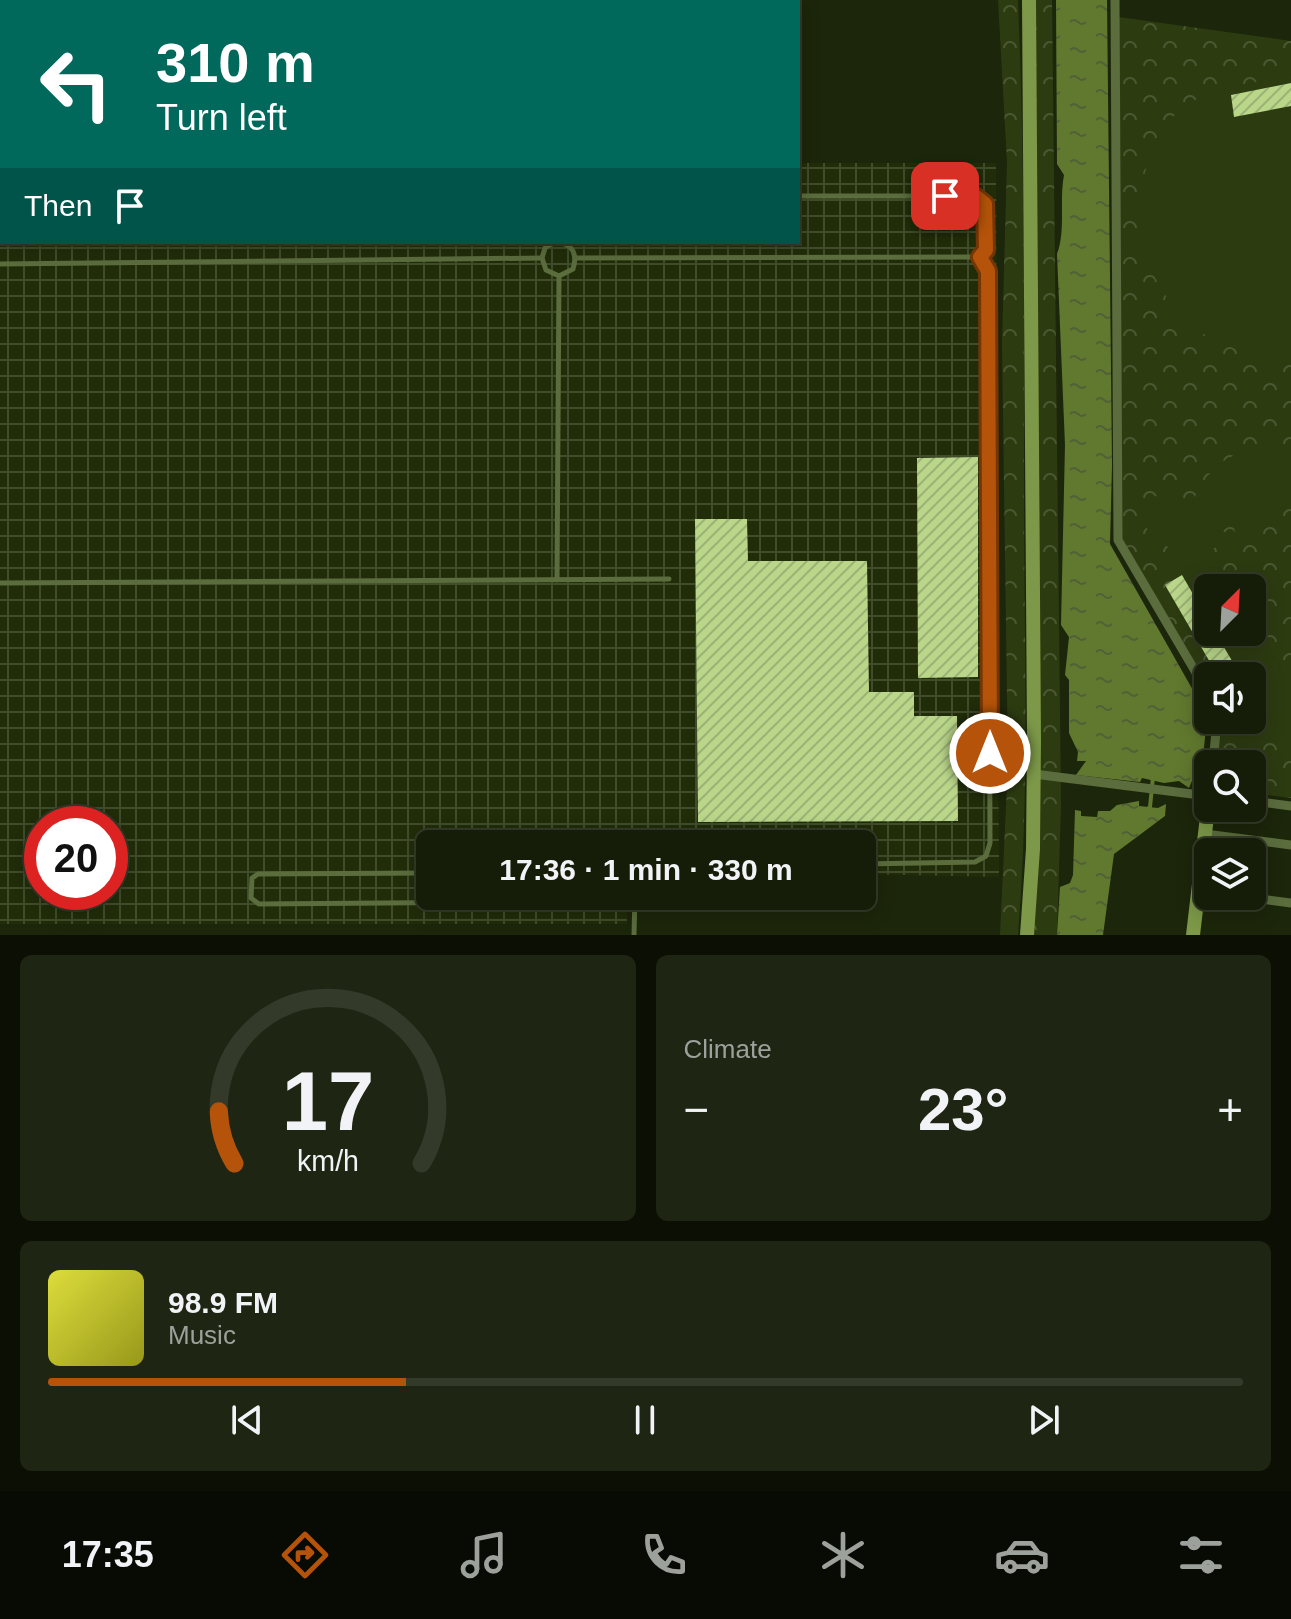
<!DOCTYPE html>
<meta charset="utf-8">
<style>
body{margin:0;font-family:Helvetica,sans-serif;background:#1e2512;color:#f1f3f6;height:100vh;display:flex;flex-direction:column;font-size:30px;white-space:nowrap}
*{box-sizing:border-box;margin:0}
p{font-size:26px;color:#9da19c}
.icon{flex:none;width:44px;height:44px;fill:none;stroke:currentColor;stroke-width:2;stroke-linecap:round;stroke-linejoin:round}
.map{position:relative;height:935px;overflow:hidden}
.drawer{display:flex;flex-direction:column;gap:20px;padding:20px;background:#0c0f04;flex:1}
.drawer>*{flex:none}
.top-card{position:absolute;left:0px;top:0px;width:800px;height:244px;box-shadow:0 4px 20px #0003,0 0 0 2px #343a29;background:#00695c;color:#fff;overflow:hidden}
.needle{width:52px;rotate:24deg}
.buttons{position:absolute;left:1194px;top:574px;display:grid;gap:16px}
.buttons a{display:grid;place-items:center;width:72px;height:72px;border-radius:12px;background:#151c08;box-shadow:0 4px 20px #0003,0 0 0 2px #343a29;font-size:40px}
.speed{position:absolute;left:24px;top:806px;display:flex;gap:16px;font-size:40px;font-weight:700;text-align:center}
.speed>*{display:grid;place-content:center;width:104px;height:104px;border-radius:50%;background:#151c08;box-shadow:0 4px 20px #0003,0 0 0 2px #343a29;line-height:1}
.speed .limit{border:12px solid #d22;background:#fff;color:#111}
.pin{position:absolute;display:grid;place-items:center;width:68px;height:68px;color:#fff;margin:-34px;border-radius:16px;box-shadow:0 4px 12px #0006}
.me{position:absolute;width:88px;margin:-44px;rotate:0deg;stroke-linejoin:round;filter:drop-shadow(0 0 6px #0008)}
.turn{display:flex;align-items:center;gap:28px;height:168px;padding:0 24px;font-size:36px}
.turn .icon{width:104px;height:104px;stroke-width:2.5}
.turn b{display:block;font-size:56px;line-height:68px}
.then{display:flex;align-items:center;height:76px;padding:0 24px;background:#0003;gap:16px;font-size:30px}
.big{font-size:60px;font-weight:700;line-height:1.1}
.drawer .tile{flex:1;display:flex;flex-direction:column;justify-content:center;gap:12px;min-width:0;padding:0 28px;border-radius:12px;background:#1e2512}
.drawer .dial{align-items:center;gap:0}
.dial svg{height:208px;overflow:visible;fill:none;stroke:#343a29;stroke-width:7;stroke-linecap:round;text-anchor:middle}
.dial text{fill:#f1f3f6;stroke:none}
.song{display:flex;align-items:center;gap:24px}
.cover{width:96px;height:96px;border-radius:12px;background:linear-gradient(135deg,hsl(60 70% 55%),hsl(60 70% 35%))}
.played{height:8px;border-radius:4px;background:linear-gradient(90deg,#b45309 30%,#343a29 30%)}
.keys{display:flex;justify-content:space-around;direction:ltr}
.heat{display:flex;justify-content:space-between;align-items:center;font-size:44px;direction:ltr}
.drawer .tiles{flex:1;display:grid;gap:20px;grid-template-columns:1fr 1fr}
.tile:last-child{grid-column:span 2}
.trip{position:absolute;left:416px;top:830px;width:460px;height:80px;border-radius:12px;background:#151c08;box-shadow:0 4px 20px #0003,0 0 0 2px #343a29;font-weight:700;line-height:80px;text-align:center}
.menu{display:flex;height:128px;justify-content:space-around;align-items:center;background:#080b03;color:#9da19c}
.menu .icon{width:56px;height:56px}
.menu .selected{color:#b45309}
.menu b{font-size:36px;color:#f1f3f6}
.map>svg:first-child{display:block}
</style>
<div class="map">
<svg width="1291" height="935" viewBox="0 0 1291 935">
<defs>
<pattern id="industrial-grid" width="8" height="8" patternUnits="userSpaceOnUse" patternTransform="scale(2)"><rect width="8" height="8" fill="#212d09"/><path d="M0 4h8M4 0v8" fill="none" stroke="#414c2c"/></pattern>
<pattern id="forest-crowns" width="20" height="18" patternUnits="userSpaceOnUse" patternTransform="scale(2)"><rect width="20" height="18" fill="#2d3b11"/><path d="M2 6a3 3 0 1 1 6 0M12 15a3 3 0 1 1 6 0" fill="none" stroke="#4b5833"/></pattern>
<pattern id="water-ripples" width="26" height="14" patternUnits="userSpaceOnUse" patternTransform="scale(2)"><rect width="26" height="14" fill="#60792e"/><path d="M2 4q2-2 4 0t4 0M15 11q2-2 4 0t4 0" fill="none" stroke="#526038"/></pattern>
<pattern id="building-hatch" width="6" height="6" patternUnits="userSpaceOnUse" patternTransform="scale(2)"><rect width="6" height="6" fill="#b9d689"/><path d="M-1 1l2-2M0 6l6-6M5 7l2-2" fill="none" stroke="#9cb277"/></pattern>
</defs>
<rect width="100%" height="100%" fill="#1c260a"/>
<!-- industrial -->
<path fill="url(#industrial-grid)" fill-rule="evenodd" d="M0,0H639L2,2V242H798V163H996L999,877L862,874V844H430V896H626L627,924H0ZM42,824H110V892H42Z"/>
<!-- forest -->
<g fill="url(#forest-crowns)" fill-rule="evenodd">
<path d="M998,0H1018C1025,166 1024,332 1024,498C1024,644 1030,789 1018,935H1000L1008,765L1002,344L1007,162Z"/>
<path d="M1033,0H1052L1061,804L1057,935H1030Z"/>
<path d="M1118,17L1291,41V798L1252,793V764H1217L1221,720H1252V676H1208V684L1122,539ZM1208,588H1252V632H1208Z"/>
</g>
<!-- pitch -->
<g fill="#2d3b11" fill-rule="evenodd">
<path d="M1291,77V363H1286C1236,350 1209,343 1168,309L1170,303C1161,287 1150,271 1144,254C1129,210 1148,127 1190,103C1220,85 1258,82 1291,77Z"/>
<path d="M1272,448L1291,453V503L1209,551L1231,588H1208V615L1164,541L1156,544L1147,530L1149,515L1156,508L1150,499L1172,488L1189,513C1202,472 1227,448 1272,448ZM1231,498L1235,534L1212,530L1211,529Z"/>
<path d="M1252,622L1291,685V747L1252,688V676H1245L1218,632H1252Z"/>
</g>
<!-- water -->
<g fill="url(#water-ripples)">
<path d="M1056,0H1107L1112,465L1110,544L1194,692L1192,698L1207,718L1202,767L1197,769L1189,788L1179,781L1164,783L1142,778L1140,782L1076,775L1086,761H1077L1078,752L1069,733V680L1065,675L1069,637L1061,625L1065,445L1057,254C1066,230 1059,201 1064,175L1057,164Z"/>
<path d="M1139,801V806L1158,808L1166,804L1165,816L1114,854L1103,935H1057L1060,887L1070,883L1073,875L1075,810L1081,811V816L1097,817L1098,811H1110L1117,805Z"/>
</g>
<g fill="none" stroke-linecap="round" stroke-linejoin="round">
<!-- stream -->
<path stroke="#60792e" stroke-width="4" d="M1146,810L1150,807L1153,777"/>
</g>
<!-- building -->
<g fill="url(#building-hatch)">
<path d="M1291,83V106L1234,117L1231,95Z"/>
<path d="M978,457V677L918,678L917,458Z"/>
<path d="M695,519H747L748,561H867L869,692H914V716H957L958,821L698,822Z"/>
<path d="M1182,575L1208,620V632H1215L1241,676H1218L1165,585Z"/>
<path d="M1252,694L1266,718L1255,724L1252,719Z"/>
</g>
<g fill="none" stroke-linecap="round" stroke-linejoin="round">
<!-- lane -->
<g stroke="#5b6d3d" stroke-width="5">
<path d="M546,0V2"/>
<path d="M200,2V0"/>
<path d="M565,2L566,0"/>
<path d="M798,196H975L985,204L986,250L980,257L988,271L990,843L986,856L975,862L862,864"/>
<path d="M554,242L545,248L542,258L546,270L559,276L557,580"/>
<path d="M555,242C572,243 578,253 573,269L559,276"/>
<path d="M576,258L980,257"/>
<path d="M0,264L542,258"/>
<path d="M0,583L669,579"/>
<path d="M430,873L258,874L252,878L251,898L259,904L634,901"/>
<path d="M634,935L635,896"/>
</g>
<!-- street -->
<g stroke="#5b6d3d" stroke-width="9">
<path d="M1115,0L1118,540L1208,693"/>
<path d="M1213,764L1217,720"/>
<path d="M1034,774L1208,796"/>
<path d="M1252,801L1291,806"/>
<path d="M1205,834L1291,845"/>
<path d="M1238,896L1291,903"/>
</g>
<!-- secondary -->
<g stroke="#7c9848" stroke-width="14">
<path d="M1027,935L1033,849L1034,740L1029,0"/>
<path d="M1193,935L1208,808"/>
</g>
</g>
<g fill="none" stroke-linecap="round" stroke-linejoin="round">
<defs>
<path id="route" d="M945,196H975L985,204L986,250L980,257L988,271L990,753"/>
</defs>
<!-- route casing -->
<use href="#route" stroke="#753606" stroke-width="20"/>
<!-- route -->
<use href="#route" stroke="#b45309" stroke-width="14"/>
</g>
</svg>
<div class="buttons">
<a><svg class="needle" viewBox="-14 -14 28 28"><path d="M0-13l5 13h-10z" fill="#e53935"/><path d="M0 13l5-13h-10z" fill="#9da19c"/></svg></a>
<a><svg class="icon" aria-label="sound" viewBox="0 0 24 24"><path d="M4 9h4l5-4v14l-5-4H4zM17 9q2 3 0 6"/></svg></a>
<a><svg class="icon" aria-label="search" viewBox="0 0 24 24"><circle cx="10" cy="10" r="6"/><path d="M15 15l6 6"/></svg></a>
<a><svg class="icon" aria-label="layers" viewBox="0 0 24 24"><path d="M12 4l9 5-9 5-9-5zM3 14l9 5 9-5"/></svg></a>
</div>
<div class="speed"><div class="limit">20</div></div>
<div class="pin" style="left:945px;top:196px;background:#d93025"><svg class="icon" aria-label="arrive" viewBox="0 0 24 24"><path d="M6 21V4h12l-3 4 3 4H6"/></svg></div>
<svg class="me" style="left:990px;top:753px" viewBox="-20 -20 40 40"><circle r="17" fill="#b45309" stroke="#fff" stroke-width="3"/><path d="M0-11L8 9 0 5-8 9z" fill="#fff"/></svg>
<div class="trip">17:36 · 1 min · 330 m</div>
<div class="top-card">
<div class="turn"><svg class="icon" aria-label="left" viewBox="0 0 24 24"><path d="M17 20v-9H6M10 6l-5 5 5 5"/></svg><div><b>310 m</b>Turn left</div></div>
<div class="then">Then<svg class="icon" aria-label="arrive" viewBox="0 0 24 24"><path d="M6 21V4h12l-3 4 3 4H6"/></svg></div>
</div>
</div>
<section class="drawer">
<div class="tiles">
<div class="tile dial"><svg viewBox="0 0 100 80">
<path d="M14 69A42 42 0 1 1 86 69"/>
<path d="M14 69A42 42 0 0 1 8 49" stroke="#b45309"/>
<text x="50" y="56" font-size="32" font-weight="700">17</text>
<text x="50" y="72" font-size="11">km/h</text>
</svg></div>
<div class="tile"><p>Climate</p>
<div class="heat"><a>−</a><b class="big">23°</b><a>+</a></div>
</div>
<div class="tile">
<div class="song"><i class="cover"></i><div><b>98.9 FM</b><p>Music</p></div></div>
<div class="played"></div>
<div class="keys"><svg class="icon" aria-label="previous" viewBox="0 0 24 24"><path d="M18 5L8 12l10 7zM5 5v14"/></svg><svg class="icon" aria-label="pause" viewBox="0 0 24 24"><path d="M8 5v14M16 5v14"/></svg><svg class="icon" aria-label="next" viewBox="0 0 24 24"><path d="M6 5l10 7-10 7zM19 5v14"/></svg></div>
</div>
</div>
</section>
<nav class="menu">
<b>17:35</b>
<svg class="icon selected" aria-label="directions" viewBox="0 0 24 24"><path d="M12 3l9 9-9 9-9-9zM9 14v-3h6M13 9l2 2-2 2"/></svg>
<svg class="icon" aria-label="music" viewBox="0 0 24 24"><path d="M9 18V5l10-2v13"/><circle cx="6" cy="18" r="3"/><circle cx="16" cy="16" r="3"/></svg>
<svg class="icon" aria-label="phone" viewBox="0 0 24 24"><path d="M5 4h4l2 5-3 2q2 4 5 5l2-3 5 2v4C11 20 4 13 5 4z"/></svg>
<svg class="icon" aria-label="climate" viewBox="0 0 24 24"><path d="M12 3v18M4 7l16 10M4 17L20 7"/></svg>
<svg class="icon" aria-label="car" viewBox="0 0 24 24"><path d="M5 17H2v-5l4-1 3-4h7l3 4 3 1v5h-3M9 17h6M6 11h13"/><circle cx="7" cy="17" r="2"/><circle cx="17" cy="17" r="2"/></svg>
<svg class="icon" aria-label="filters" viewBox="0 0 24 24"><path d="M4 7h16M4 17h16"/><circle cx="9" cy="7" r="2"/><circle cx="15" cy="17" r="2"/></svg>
</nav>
